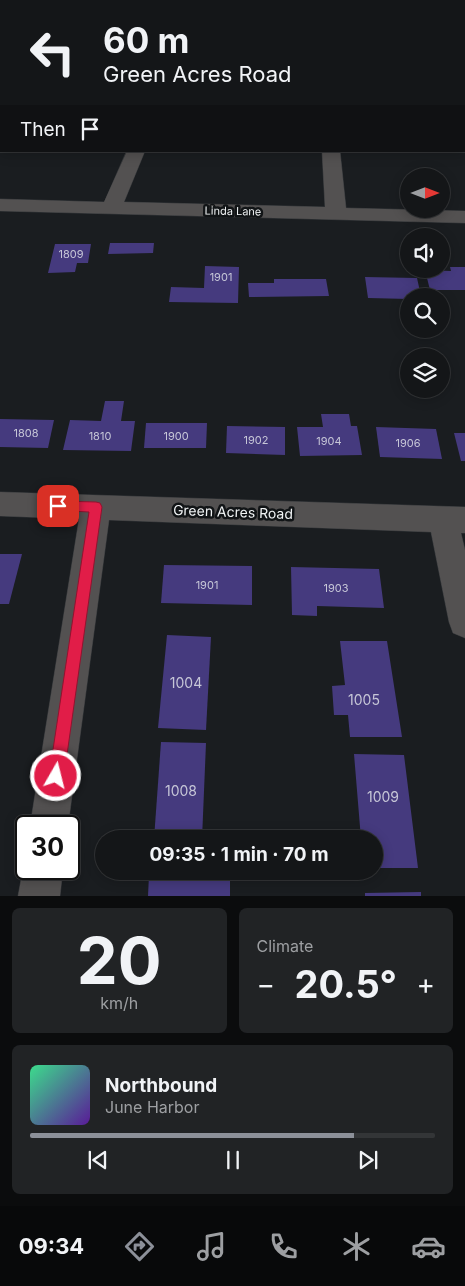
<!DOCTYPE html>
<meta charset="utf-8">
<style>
body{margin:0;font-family:Inter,sans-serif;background:#212325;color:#f1f3f6;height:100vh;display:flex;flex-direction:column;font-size:19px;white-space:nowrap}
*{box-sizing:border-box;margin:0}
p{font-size:16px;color:#9d9fa2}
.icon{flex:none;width:28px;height:28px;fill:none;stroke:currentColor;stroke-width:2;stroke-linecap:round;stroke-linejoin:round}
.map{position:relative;height:896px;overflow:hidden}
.side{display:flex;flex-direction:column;gap:12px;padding:12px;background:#0b0c0d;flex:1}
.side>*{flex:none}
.top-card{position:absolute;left:0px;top:0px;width:465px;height:152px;box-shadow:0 2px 12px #0003,0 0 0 1px #333537;background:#141618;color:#f1f3f6;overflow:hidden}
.needle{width:32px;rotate:90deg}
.controls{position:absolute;left:400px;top:168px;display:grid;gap:10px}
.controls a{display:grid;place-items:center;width:50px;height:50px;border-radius:50%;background:#141618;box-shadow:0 2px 12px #0003,0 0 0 1px #333537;font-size:25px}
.speed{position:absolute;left:15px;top:815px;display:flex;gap:10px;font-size:25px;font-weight:700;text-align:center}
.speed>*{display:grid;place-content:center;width:65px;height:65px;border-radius:50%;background:#141618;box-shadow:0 2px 12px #0003,0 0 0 1px #333537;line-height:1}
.speed .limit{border:2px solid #111;border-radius:8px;background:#fff;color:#111}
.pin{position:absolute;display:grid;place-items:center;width:42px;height:42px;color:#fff;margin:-21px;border-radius:10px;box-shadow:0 2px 8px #0006}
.me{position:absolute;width:55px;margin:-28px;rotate:8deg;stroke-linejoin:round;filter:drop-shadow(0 0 4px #0008)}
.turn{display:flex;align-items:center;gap:18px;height:105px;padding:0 20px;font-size:22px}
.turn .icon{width:65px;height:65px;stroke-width:2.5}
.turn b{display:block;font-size:35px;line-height:42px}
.then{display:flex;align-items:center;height:48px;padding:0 20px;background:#0003;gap:10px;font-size:19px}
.big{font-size:38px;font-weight:700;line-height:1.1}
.side .widget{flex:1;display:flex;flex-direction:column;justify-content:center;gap:8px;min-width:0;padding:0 18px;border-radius:8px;background:#212325}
.side .dial{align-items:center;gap:0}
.dial b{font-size:65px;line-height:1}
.song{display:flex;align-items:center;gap:15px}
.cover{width:60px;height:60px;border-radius:8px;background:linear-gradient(135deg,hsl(150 70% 55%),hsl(270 70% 35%))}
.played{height:5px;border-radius:2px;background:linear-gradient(90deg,#8c9099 80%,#333537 80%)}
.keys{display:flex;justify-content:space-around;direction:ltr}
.heat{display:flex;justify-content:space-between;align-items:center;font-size:28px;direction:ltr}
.side .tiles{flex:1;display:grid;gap:12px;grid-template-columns:1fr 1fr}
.widget:last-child{grid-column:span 2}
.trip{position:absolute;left:95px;top:830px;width:288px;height:50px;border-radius:25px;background:#141618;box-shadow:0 2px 12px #0003,0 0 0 1px #333537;font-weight:700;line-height:50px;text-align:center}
.tab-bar{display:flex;height:80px;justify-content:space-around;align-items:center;background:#08090a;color:#9d9fa2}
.tab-bar .icon{width:35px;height:35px}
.tab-bar .selected{color:#8c9099}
.tab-bar b{font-size:22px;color:#f1f3f6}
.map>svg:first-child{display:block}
</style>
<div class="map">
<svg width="465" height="896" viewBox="0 0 465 896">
<rect width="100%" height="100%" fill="#1a1d20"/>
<!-- green -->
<path fill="#1d3002" d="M317,0H465V39L464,1Z"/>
<!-- building -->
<g fill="#453a7e">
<path d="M110,243H154L153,253L108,254Z"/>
<path d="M55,244H91L88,263H77L75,272L48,273Z"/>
<path d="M205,266L239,267L238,303L169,302L171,287L204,288Z"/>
<path d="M450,267H465V290H430L425,270L451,271Z"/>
<path d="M365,277L417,278L421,296H409V299L368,298Z"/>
<path d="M274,279H326L329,296L249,297L248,283H274Z"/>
<path d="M105,401H124L121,421H135L131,451L63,450L70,420L101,421Z"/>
<path d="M321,414H349L351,426H357L362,455L300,456L297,427H323Z"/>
<path d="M0,419L54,420L48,448L0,447Z"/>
<path d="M146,423H207L206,448H144Z"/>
<path d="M227,426L285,427V455L226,453Z"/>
<path d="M376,427L436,429L442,459L380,457Z"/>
<path d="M454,433H465V461H461Z"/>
<path d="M0,554H22L9,604H0Z"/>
<path d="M164,565L252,566V605L161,603Z"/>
<path d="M291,567L379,569L384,608L317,606V616L292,615Z"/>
<path d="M167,635L211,637L206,730L158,728Z"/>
<path d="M340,641H387L402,737H350L348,715H334L332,686L345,685Z"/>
<path d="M161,742L206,743L202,839H154Z"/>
<path d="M354,754L404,755L418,868H374V839H361Z"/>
<path d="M149,875L230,876V896H148Z"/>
<path d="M421,892V896H365V893Z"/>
</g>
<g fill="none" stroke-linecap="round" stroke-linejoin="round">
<defs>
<g id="minor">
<rect x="464" y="108" width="1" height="14"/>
<path d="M127,151H145L124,202L325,207L322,151H340L346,208L465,211V223L0,211V199L104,202Z"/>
<path d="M0,492L465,507V533H461L465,550V638L453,633L449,622L431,532L109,520L68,826H30L79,519L0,516Z"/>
<path d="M26,861V869H63L60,896H18L23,869Z"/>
</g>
<path id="major" d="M1,54V64L0,65V55Z"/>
</defs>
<!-- minor casing -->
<use href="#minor" stroke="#34373a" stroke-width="1"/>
<!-- major casing -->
<use href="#major" stroke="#34373a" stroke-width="1"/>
<!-- minor -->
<use href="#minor" fill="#535151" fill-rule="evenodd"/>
<!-- major -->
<use href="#major" fill="#8a8685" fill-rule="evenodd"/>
</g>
<!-- route -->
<path fill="#e11d48" stroke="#92132f" d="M58,501L96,502L100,503L102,507L64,776L62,781L56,783L51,781L49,776L89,512L53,510L51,506L53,502Z"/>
<g text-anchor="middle" stroke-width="5" stroke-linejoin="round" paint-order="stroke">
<!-- far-street labels -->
<g font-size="11" fill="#f1f4f5" stroke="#111416">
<text transform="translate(233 211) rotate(1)" y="4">Linda Lane</text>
</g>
<!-- number labels -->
<g font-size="11" fill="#c6c6d7">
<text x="71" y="258">1809</text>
<text x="221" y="281">1901</text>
<text x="26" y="437">1808</text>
<text x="100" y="440">1810</text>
<text x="176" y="440">1900</text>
<text x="256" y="444">1902</text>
<text x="329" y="445">1904</text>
<text x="408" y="447">1906</text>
<text x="207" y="589">1901</text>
<text x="336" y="592">1903</text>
</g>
<!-- street labels -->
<g font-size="14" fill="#f1f4f5" stroke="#111416">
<text transform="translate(233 512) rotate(2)" y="5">Green Acres Road</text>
</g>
<!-- near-number labels -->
<g font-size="14" fill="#c6c6d7">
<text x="186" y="688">1004</text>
<text x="364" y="705">1005</text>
<text x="181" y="796">1008</text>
<text x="383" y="802">1009</text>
</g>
</g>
</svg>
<div class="controls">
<a><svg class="needle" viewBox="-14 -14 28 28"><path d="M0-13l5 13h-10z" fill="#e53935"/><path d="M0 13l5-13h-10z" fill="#9d9fa2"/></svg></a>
<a><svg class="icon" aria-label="sound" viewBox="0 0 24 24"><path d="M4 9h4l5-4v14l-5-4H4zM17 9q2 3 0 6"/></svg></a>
<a><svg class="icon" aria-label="search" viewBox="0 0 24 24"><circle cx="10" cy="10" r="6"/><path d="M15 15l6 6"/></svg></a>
<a><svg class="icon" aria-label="layers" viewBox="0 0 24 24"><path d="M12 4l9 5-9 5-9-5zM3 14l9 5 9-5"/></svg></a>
</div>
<div class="speed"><div class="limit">30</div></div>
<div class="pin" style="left:58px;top:506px;background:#d93025"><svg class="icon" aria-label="arrive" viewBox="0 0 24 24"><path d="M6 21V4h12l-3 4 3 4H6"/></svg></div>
<svg class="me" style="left:56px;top:776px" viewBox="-20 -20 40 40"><circle r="17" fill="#e11d48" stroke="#fff" stroke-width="3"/><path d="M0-11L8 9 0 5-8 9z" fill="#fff"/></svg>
<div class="trip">09:35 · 1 min · 70 m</div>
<div class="top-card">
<div class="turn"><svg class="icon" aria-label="left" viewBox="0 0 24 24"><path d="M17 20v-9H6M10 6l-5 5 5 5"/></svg><div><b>60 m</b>Green Acres Road</div></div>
<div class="then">Then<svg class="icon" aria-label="arrive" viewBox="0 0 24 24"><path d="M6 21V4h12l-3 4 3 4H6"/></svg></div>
</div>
</div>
<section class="side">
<div class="tiles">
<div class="widget dial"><b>20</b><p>km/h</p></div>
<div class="widget"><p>Climate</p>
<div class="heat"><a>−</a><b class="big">20.5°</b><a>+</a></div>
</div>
<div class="widget">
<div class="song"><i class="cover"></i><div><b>Northbound</b><p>June Harbor</p></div></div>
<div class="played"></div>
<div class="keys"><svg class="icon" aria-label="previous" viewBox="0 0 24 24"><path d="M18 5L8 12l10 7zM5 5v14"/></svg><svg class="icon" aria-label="pause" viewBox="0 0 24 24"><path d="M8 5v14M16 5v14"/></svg><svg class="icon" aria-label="next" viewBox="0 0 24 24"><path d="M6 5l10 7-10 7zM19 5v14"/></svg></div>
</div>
</div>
</section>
<nav class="tab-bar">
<b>09:34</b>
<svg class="icon selected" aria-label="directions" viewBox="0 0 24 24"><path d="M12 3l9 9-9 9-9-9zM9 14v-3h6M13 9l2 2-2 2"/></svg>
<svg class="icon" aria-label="music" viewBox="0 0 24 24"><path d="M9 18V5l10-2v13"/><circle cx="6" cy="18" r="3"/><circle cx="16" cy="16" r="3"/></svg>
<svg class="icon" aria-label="phone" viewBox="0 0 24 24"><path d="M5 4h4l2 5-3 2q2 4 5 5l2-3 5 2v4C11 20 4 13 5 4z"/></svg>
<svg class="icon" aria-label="climate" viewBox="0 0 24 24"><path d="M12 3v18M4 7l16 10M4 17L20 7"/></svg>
<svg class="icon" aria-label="car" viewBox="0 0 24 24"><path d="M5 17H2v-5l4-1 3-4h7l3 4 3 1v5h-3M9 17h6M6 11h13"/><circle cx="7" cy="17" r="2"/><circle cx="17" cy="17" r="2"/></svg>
</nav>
